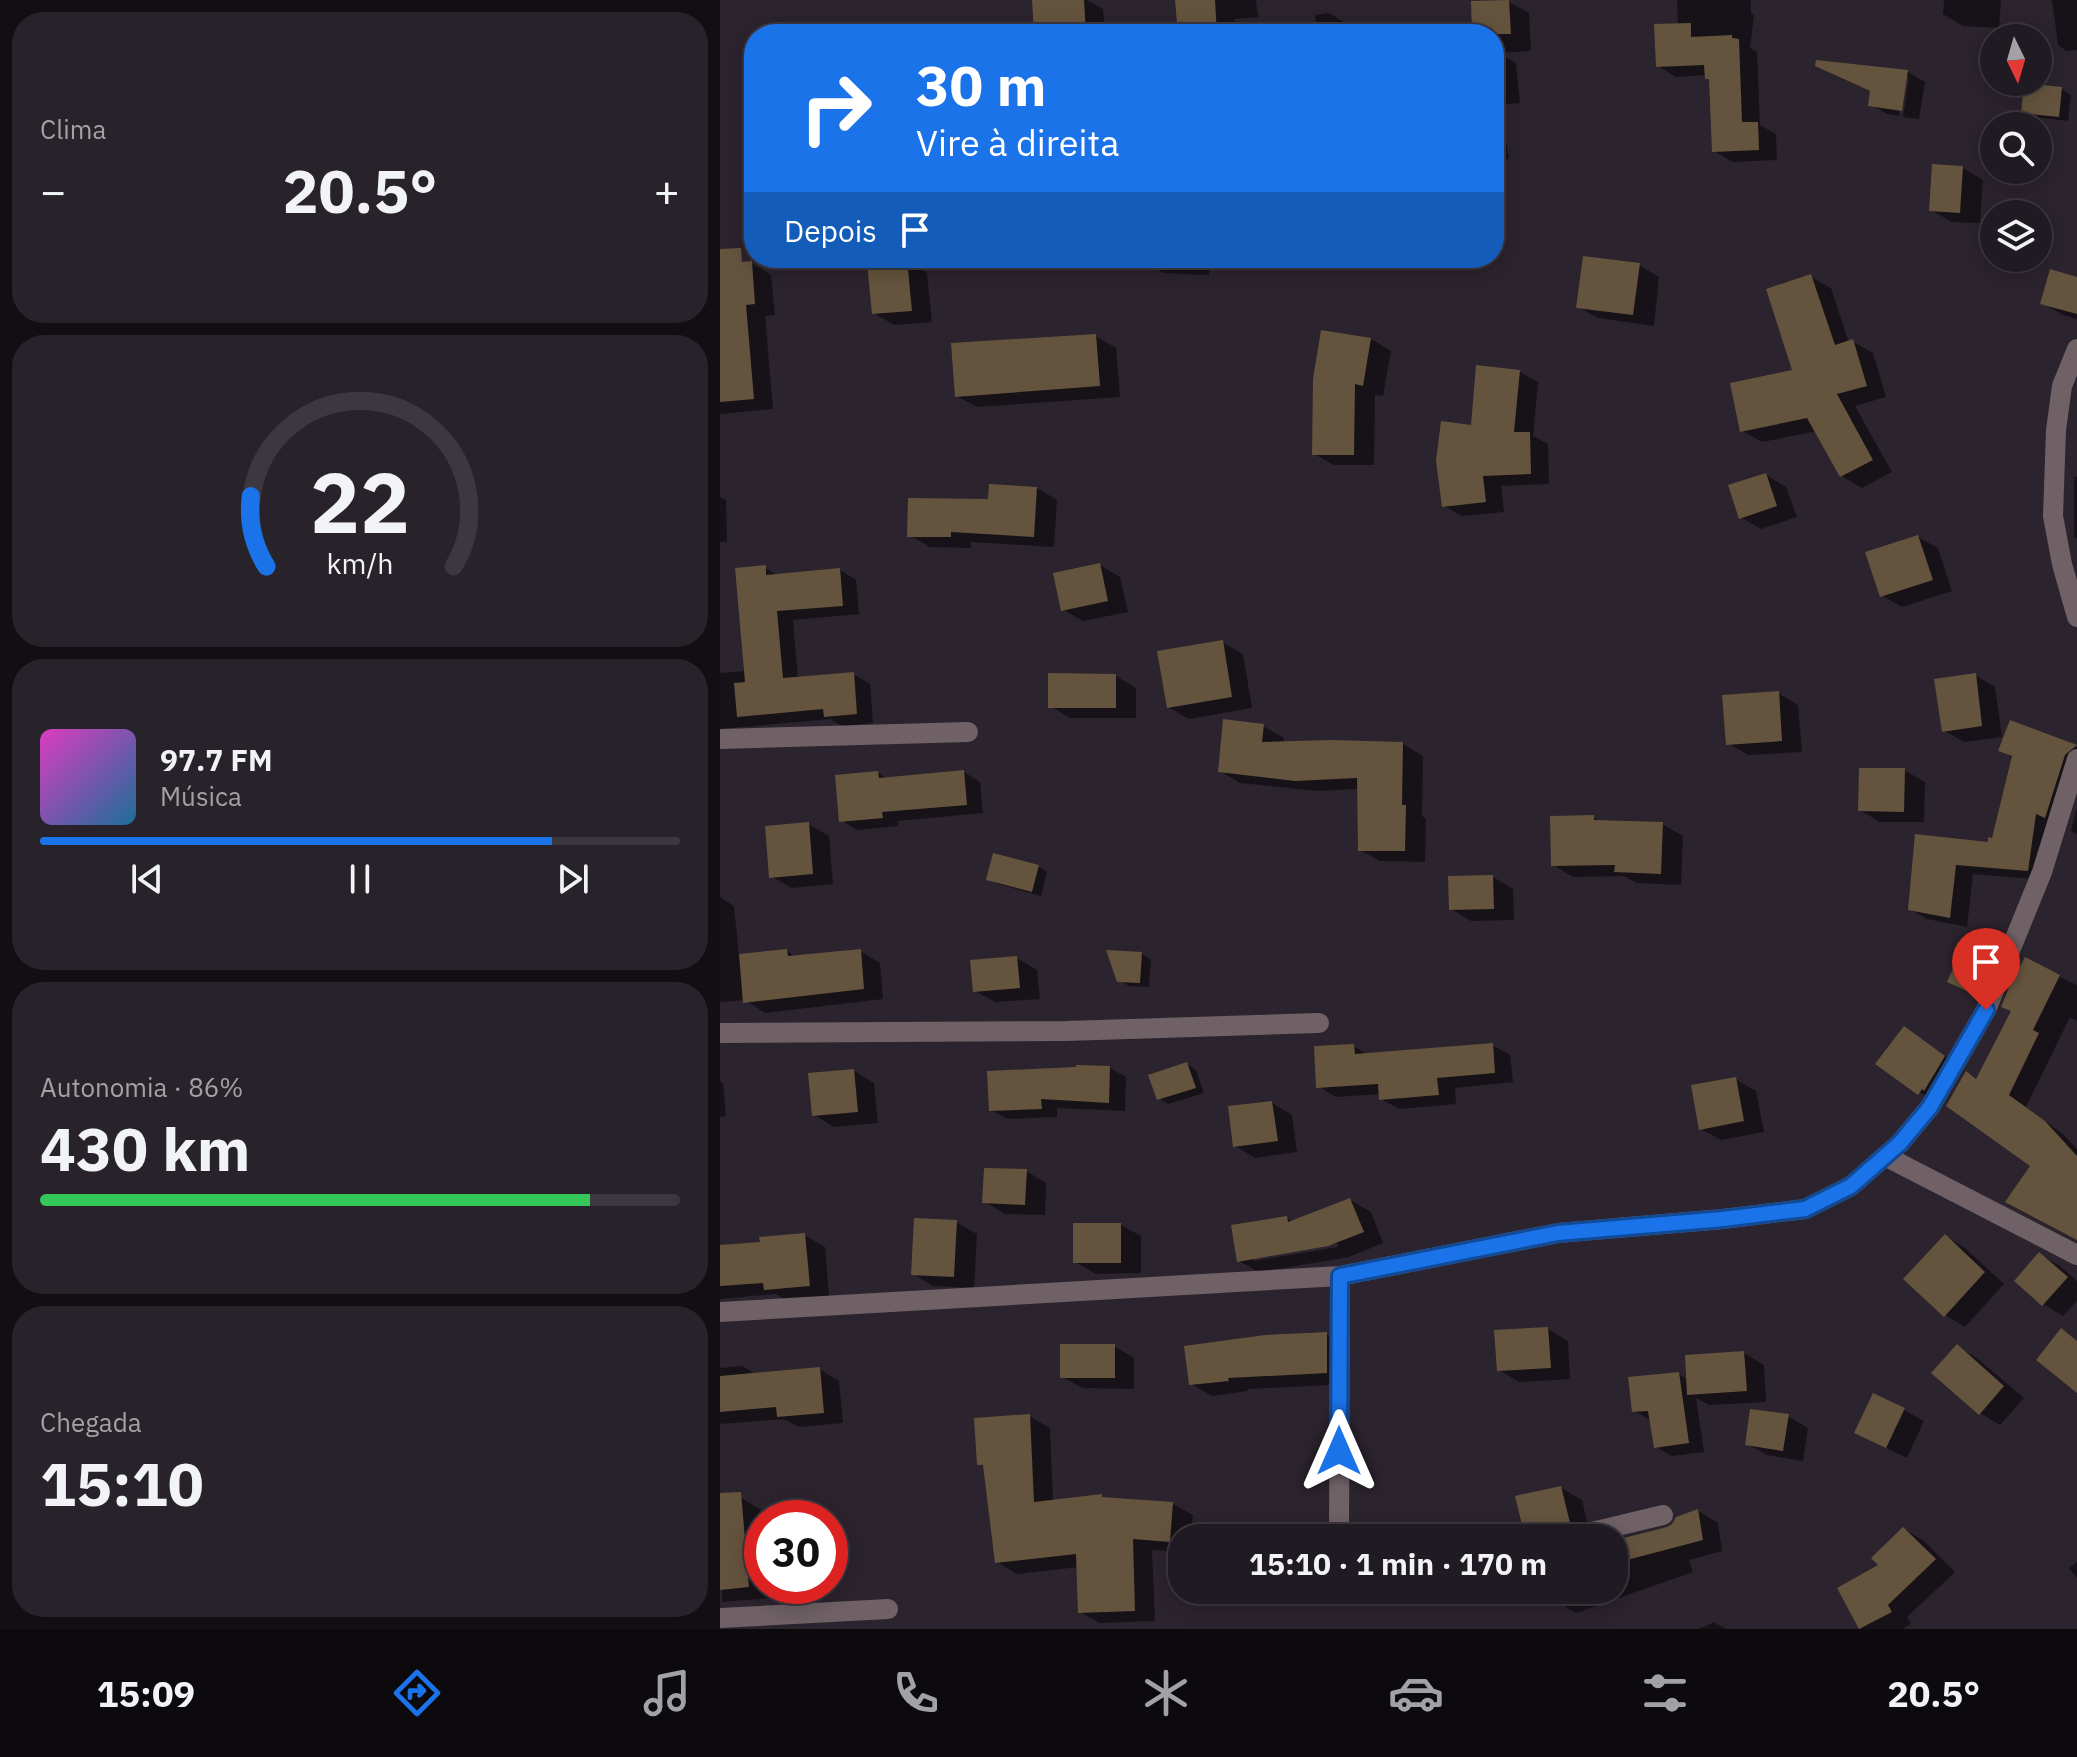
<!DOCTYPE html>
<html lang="pt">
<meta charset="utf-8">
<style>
body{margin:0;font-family:"IBM Plex Sans",sans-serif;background:#28232a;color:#f1f3f6;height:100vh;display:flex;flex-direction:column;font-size:30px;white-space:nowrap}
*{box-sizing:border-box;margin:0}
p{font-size:26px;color:#a2a1a5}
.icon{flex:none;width:44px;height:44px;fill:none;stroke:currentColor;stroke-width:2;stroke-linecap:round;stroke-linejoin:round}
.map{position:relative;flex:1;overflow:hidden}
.drawer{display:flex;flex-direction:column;gap:12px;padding:12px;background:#120e13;width:720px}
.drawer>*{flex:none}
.banner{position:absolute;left:24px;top:24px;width:760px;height:244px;border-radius:32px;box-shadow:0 4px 20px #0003,0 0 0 2px #3d3840;background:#1a73e8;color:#fff;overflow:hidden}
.needle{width:52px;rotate:175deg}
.buttons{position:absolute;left:1260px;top:24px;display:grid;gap:16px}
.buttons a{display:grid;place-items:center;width:72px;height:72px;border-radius:50%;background:#201a22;box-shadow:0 4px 20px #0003,0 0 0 2px #3d3840;font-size:40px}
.speed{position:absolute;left:24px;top:1500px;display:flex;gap:16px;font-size:40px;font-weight:700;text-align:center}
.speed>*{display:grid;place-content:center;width:104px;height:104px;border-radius:50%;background:#201a22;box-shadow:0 4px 20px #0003,0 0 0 2px #3d3840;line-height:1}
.speed .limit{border:12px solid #d22;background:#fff;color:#111}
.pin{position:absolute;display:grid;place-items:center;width:68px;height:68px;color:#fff;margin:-82px -34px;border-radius:50% 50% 50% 0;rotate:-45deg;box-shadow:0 0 8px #0007}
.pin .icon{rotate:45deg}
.me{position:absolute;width:88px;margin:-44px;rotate:0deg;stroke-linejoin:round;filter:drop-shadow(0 0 6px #0008)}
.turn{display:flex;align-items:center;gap:28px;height:168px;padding:0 40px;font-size:36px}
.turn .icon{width:104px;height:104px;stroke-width:2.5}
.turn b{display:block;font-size:56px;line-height:68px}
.then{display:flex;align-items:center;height:76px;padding:0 40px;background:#0003;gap:16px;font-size:30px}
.big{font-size:60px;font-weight:800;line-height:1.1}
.drawer .card{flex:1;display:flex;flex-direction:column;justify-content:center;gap:12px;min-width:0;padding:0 28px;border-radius:32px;background:#28232a}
.drawer .dial{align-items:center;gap:0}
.dial svg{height:208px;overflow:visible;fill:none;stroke:#3d3840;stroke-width:7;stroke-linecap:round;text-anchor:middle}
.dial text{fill:#f1f3f6;stroke:none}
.song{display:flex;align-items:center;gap:24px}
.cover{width:96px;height:96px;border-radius:12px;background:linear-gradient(135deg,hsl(310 70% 55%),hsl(200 70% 35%))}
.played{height:8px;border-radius:4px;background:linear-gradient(90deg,#1a73e8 80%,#3d3840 80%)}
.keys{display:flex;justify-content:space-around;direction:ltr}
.heat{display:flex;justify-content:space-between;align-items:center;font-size:44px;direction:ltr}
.charge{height:12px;border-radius:6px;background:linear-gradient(90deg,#34c759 86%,#3d3840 0)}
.trip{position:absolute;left:448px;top:1524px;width:460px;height:80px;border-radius:32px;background:#201a22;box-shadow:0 4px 20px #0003,0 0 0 2px #3d3840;font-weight:800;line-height:80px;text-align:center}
.tab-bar{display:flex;height:128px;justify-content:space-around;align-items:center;background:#0d0a0e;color:#a2a1a5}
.tab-bar .icon{width:56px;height:56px}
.tab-bar .current{color:#1a73e8}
.tab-bar b{font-size:36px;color:#f1f3f6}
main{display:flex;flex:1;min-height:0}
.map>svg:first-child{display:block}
</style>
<main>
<section class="drawer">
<div class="card"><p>Clima</p>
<div class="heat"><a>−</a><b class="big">20.5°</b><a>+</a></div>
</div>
<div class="card dial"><svg viewBox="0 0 100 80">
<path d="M14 69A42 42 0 1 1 86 69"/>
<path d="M14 69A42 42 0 0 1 8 42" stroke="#1a73e8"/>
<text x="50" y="56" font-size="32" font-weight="700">22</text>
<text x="50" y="72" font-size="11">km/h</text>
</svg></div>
<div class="card">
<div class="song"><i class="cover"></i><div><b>97.7 FM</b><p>Música</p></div></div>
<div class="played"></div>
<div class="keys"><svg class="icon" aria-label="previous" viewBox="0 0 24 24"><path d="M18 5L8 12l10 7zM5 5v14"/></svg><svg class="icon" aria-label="pause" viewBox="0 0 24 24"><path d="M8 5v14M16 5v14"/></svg><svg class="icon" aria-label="next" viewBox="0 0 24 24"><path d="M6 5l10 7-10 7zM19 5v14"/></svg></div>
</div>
<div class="card"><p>Autonomia · 86%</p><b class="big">430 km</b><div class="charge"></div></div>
<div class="card"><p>Chegada</p><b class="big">15:10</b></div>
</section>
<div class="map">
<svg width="1357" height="1629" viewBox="0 0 1357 1629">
<rect width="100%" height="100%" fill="#2b232d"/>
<!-- shadow -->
<g fill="#0007" fill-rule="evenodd">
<path d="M327,0H367L383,9L385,34H316Z"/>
<path d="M457,0H536L538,17L515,19L516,34H460Z"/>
<path d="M957,0H1031V14L1034,15L1030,48L1037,52L1040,125L1056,134L1057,160L1013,162L994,151L991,80L987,75L956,77L938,66L958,25Z"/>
<path d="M1224,0H1281L1279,28L1243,26L1223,14Z"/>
<path d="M1332,0H1357V50L1347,51L1338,45Z"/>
<path d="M789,2L809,13L811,51L778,53L796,63L800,103L779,105L789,159L774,161V34H754Z"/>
<path d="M609,13L629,25L631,34H571L596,28L595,15Z"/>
<path d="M1098,62L1188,72L1205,82L1199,119L1183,117L1189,77H1185L1179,116L1167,114L1150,104L1152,92L1114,75L1097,65Z"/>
<path d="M1342,89L1351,95L1348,121L1313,117L1303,112Z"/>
<path d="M1243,168L1263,180L1260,223L1232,222L1211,210Z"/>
<path d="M422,258H490L489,275L443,273L422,261Z"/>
<path d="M187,261L207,273L212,322L174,325L154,313Z"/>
<path d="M31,263L51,275L55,315L45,316L53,409L0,414V266Z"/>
<path d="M919,265L939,277L934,326L878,318L858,307Z"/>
<path d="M1091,277L1111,288L1129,343L1133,342L1153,353L1166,397L1135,406L1172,472L1142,488L1122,476L1097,431L1042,442L1021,430L1074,372Z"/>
<path d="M1357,279V319L1343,315L1322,303Z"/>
<path d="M376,336L396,348L400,397L257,407L236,396Z"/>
<path d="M651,339L671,351L663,396L655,395L654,465H614L594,454Z"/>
<path d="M800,372L818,382L813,436L828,444L829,484L781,486L784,512L742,516L724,506L752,427Z"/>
<path d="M1046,475L1066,487L1077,517L1041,529L1020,517Z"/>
<path d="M1354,477H1357V538L1354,537Z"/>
<path d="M317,488L337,500L334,547L251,542V548L210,547L189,535Z"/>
<path d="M0,497L6,500L7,542H0Z"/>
<path d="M1198,537L1218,548L1232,591L1182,607L1161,595Z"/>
<path d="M380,565L400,577L408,612L363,621L342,609Z"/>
<path d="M45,568L59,576L120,570L136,580L139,614L73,620L78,679L133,674L150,684L153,723L122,726L110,719L0,729V673L26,671Z"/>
<path d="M502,642L523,654L532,708L469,719L448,707Z"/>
<path d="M1255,675L1275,687L1282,737L1244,742L1223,730Z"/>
<path d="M396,676L416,688V718H350L330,706Z"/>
<path d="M1058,693L1078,705L1082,752L1028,755L1008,743Z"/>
<path d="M1291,723L1357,747V785L1326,880L1253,874L1247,927L1207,919L1190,909L1197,836L1269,844L1274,840L1294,758L1280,750Z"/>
<path d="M543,726L564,738L563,744H683L703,756L702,816L706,819L705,862L660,861L640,850L639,789L597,791L520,783L500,771Z"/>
<path d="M1184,770L1205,782L1204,822H1160L1140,810Z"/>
<path d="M244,772L260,782L263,813L178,821V826L137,830L121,820L158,773L168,779Z"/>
<path d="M1357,808V834L1351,831Z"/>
<path d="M873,817L881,822L942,824L963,836L961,885L917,883L904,876L853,877L833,865Z"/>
<path d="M88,824L109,836L113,884L72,888L51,876Z"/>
<path d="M318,866L327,872L321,896L278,884L268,879Z"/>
<path d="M773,877L793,889L794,920L751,921L731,909Z"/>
<path d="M0,897L14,906L19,956L67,951L76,957L140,951L160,963L163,999L45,1013L25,1000L0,1002Z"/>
<path d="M422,954L431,960L429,987L409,986L399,980Z"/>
<path d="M1274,956L1294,968L1278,1006L1230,982Z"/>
<path d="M297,958L317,970L320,999L275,1002L255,991Z"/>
<path d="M1305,960L1357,985V1021L1350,1017L1306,1107L1343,1134L1357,1149V1239L1258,1081L1293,1011Z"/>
<path d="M1184,1028L1244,1069L1225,1101L1219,1105L1158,1063Z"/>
<path d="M772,1045L790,1055L793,1082L735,1088L736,1104L679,1109L661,1099V1094L616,1097L598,1086L634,1046L648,1055Z"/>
<path d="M467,1064L476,1070L484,1093L448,1104L439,1098Z"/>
<path d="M390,1068L406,1077L405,1111L337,1108V1117L288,1119L271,1110L358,1069Z"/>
<path d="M134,1071L154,1083L158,1123L114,1127L94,1115Z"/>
<path d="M1015,1079L1036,1091L1044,1132L1001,1140L981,1129Z"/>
<path d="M0,1081L3,1083L6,1116L0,1117Z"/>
<path d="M552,1103L572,1115L577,1152L535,1158L515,1146Z"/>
<path d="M306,1171L326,1183L325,1215L285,1214L265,1202Z"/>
<path d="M630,1200L651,1212L663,1243L629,1257L539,1272L519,1261L566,1218L574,1222ZM617,1243L618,1247L534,1261V1257Z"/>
<path d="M236,1222L257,1234L254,1288L213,1286L193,1274Z"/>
<path d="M401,1225L421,1236V1273L376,1274L355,1262Z"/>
<path d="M84,1235L105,1247L109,1296L66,1300L56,1294L0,1299V1247L42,1244Z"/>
<path d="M1225,1236L1245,1248L1284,1284L1245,1327L1225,1315Z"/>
<path d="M1320,1255L1340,1266L1357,1281V1301L1343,1316L1323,1304Z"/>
<path d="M828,1329L848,1341L850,1379L799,1382L779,1370Z"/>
<path d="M606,1334L627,1346L626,1384L528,1389V1391L492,1396L471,1384Z"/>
<path d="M394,1346L414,1358V1389L363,1388L342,1377Z"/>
<path d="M1238,1347L1258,1359L1304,1398L1280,1425L1260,1413Z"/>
<path d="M1024,1353L1044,1365L1046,1402L989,1405L976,1398L984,1452L952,1456L936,1447L930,1420L914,1411L958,1374L968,1380Z"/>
<path d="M22,1366L37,1375L99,1369L119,1381L123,1423L79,1427L63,1419L0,1424V1368Z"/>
<path d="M1184,1410L1204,1421L1187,1458L1136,1433Z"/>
<path d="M309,1416L330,1428L333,1502L381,1497L386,1499L453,1504L473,1515L471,1538H462V1552L432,1550L435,1621L380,1623L360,1612L359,1567L297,1574L277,1562L265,1467L259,1464Z"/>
<path d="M1068,1416L1088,1428L1083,1461L1047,1455L1027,1444Z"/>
<path d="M841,1488L862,1500L870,1535L863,1538H813L805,1532Z"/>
<path d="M21,1498L41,1510L42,1586H48L49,1598L2,1602L0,1500Z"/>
<path d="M978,1511L998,1523L1002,1551L969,1560L973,1572L856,1613L836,1601L832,1590H894V1541L947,1530Z"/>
<path d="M1184,1529L1204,1541L1235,1572L1187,1617L1191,1624L1182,1629H1142L1120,1588L1161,1566Z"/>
<path d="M1357,1562V1578L1349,1568Z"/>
<path d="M994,1622L1006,1629H979Z"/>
</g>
<!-- building -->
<g fill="#65543d">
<path d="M312,0H364L366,34H314Z"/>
<path d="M455,0H495L497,34H458Z"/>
<path d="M789,0L791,34H752L751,1Z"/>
<path d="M971,23V37L1012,35V38L1019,39L1022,122H1038L1039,150L992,152L989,79H985L984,65L936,67L934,24Z"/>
<path d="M1096,60L1188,70L1182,111L1148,106L1150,91L1095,66Z"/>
<path d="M1304,83L1342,87L1339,117L1301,113Z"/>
<path d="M1212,164L1243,166L1240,213L1209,211Z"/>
<path d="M21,248L22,262L32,261L35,304L26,305L34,399L0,402V249Z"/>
<path d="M863,256L920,263L913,315L856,308Z"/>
<path d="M187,259L192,311L152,314L147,263Z"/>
<path d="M1330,269L1357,277V314L1320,304Z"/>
<path d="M1091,274L1115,345L1133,339L1147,386L1117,394L1153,460L1120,477L1087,418L1020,432L1010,383L1072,370L1046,289Z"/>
<path d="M601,330L651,338L643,386L635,384L634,455H592L593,379Z"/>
<path d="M376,334L380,386L235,397L231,343Z"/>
<path d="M756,365L800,370L794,432H810L811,474L763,476L766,502L722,507L716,461L721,421L751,425Z"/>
<path d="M1046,473L1057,506L1019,519L1008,485Z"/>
<path d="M269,484L317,487L314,537L231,532V537H187L188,498L268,499Z"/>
<path d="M1198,535L1213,580L1160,597L1145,552Z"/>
<path d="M380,563L388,601L341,611L333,573Z"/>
<path d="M46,565V575L120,568L123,606L57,611L63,678L134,672L137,714L104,717L103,709L17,717L14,683L25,682L15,568Z"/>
<path d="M503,640L512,697L447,708L437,651Z"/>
<path d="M328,673L396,674V708H328Z"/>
<path d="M1256,673L1262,726L1222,732L1214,679Z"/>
<path d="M1059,691L1062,741L1006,745L1002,695Z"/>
<path d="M503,719L544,724L542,742L610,740L683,742L682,805H686L685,851H638L637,778L575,781L498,772Z"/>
<path d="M1290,720L1357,745L1345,755L1325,818L1316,814L1308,871L1236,865L1230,918L1188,910L1195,834L1268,842V837L1272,838L1292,756L1278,751Z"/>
<path d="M1139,768H1185L1184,812L1138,811Z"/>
<path d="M244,770L247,805L162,812L163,818L119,822L115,775L158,771L159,778Z"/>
<path d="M874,815V820L943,822L941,874L894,872L895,865L831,866L830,816Z"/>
<path d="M89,822L93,874L49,878L45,826Z"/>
<path d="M273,853L319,865L312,892L266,880Z"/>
<path d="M773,875L774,909L729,910L728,876Z"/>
<path d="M1245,942L1275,954L1258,996L1227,982Z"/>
<path d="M67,949L68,956L141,949L144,989L23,1003L19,954Z"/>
<path d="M386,950L422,952L420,983L397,982Z"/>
<path d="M297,956L300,988L253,992L250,960Z"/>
<path d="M1305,957L1340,975L1313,1030L1319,1033L1289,1095L1325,1121L1357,1156V1240L1285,1202L1310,1166L1226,1106L1246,1071L1256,1079L1291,1011L1281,1007L1298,965L1300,966Z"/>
<path d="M1184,1026L1225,1056L1204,1091L1202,1089L1198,1095L1155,1064Z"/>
<path d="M773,1043L775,1073L717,1078L719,1095L659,1100L658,1084L596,1088L594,1046L634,1044L635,1054Z"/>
<path d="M467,1062L476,1088L437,1100L428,1075Z"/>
<path d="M356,1065L390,1066L389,1103L321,1099L322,1109L269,1111L267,1071L356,1067Z"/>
<path d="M134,1069L138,1112L92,1116L88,1073Z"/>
<path d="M1016,1077L1024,1121L979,1130L971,1085Z"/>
<path d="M552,1101L558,1141L513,1147L508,1106Z"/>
<path d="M264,1168L307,1169L305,1205L262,1203Z"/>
<path d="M630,1198L644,1232L608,1246L517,1262L511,1225L567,1216L568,1222Z"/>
<path d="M194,1218L237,1220L234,1277L191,1275Z"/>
<rect x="353" y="1223" width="48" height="40"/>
<path d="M85,1233L90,1286L44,1290L43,1283L0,1286V1245L40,1242L39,1237Z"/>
<path d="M1225,1234L1265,1272L1224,1317L1183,1279Z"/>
<path d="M1319,1252L1348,1277L1322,1306L1294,1281Z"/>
<path d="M828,1327L831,1368L777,1371L774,1330Z"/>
<path d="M1341,1328L1357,1341V1393L1316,1360Z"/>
<path d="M607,1332V1373L508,1378L509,1381L469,1385L464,1346L545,1335Z"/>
<rect x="340" y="1344" width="55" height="34"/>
<path d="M1237,1344L1284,1386L1259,1415L1211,1373Z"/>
<path d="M1024,1351L1027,1391L967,1395L965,1355Z"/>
<path d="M100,1367L104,1413L57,1417L56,1407L0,1412V1376Z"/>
<path d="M959,1372L969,1443L934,1448L928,1411L912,1412L908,1377Z"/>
<path d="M1153,1393L1185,1408L1166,1448L1134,1433Z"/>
<path d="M1030,1409L1069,1414L1063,1451L1025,1445Z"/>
<path d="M310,1414L314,1502L382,1494V1497L453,1502L450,1542L413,1539L415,1611L358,1613L356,1554L275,1563L263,1465H257L254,1418Z"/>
<path d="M841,1486L850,1523L804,1533L795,1496Z"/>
<path d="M21,1492L29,1587L0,1590V1493Z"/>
<path d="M978,1509L983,1540L907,1560L900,1539L947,1527L952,1524L956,1517Z"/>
<path d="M1183,1527L1216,1559L1168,1605L1172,1612L1139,1629L1117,1588L1158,1565L1151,1558Z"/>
</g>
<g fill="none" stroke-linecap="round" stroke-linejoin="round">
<!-- minor -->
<g stroke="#6f6166" stroke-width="20">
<path d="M1357,349L1342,386L1336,430L1333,516L1342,564L1357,617"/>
<path d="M0,739L248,732"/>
<path d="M0,1033L346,1031L599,1023"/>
<path d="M1165,1156L1357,1255"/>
<path d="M0,1312L620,1276L838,1233L1003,1219L1085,1209L1131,1186L1180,1143L1210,1107L1266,1010L1322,872L1357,759"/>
<path d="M619,1538L620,1276"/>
<path d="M847,1538L943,1515"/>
<path d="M0,1618L168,1609"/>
</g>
</g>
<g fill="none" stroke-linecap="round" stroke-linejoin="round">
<defs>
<path id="route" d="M619,1451L620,1276L838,1233L1003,1219L1085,1209L1131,1186L1180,1143L1210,1107L1266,1010"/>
</defs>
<!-- route casing -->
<use href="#route" stroke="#114b97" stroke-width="20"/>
<!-- route -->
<use href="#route" stroke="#1a73e8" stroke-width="14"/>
</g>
</svg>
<div class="buttons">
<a><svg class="needle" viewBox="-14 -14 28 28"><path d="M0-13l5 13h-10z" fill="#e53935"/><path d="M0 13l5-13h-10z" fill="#a2a1a5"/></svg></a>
<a><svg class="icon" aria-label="search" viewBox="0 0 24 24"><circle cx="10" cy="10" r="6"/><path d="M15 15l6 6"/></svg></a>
<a><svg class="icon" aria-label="layers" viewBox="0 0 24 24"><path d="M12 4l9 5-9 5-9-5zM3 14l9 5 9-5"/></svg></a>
</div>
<div class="speed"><div class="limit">30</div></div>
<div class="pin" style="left:1266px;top:1010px;background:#d93025"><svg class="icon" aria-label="arrive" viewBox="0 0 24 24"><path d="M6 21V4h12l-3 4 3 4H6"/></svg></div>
<svg class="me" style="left:619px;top:1451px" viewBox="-20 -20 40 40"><path d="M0-17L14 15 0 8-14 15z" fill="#1a73e8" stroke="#fff" stroke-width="4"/></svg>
<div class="trip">15:10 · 1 min · 170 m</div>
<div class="banner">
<div class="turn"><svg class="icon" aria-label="right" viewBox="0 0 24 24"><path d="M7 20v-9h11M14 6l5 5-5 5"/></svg><div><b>30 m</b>Vire à direita</div></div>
<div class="then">Depois<svg class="icon" aria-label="arrive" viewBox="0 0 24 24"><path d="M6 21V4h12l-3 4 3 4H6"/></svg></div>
</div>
</div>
</main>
<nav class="tab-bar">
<b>15:09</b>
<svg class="icon current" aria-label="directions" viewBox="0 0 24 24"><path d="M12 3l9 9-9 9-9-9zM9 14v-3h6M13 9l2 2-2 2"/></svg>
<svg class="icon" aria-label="music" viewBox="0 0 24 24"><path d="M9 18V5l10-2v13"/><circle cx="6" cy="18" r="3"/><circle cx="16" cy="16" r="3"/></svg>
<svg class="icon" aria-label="phone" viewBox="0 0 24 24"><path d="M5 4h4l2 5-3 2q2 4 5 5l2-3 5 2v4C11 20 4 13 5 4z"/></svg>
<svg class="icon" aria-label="climate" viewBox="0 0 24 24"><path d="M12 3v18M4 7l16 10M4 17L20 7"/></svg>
<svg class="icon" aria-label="car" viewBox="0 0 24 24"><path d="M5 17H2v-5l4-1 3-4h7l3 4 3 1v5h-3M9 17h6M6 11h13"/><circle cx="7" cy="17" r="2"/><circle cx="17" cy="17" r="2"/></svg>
<svg class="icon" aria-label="filters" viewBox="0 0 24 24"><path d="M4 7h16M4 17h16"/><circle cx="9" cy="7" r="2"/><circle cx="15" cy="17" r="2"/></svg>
<b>20.5°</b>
</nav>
